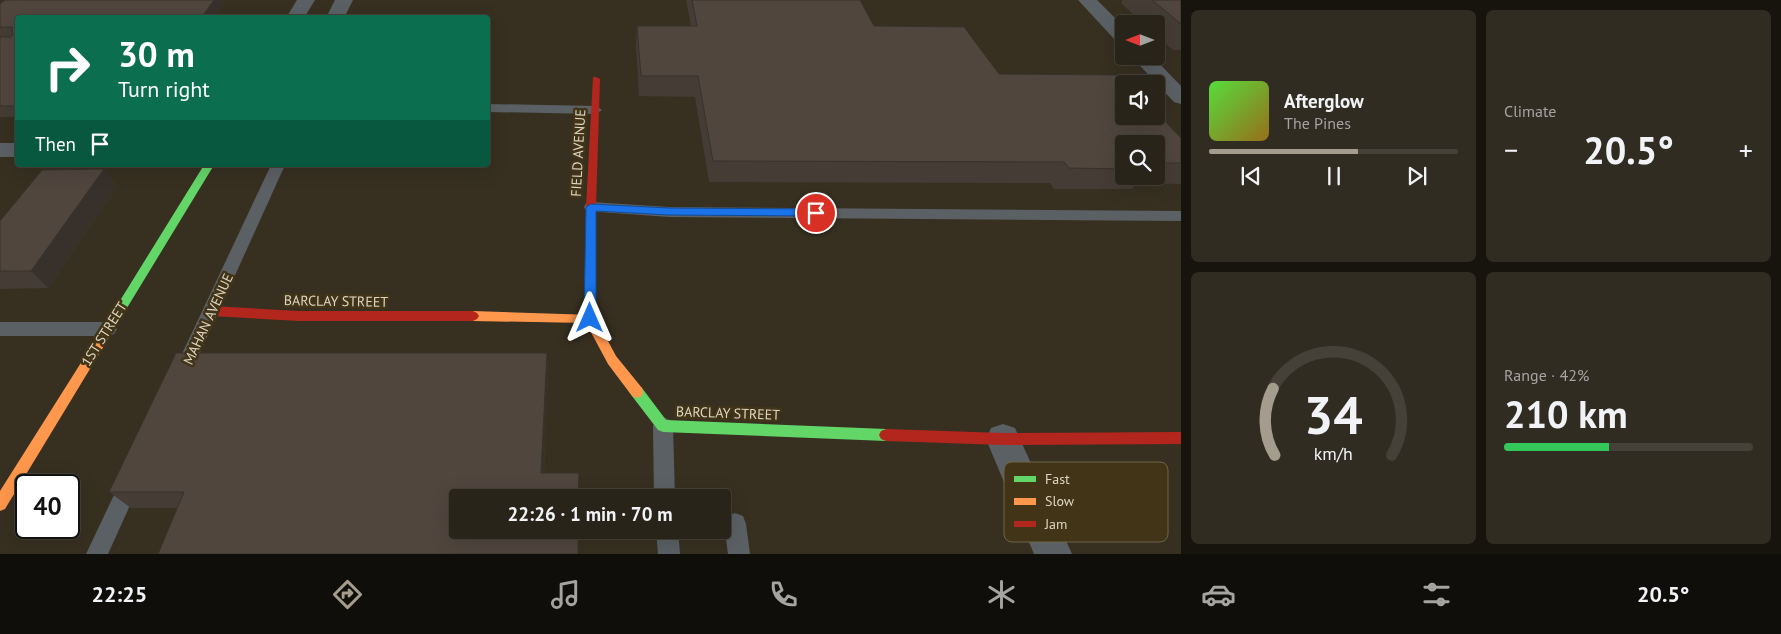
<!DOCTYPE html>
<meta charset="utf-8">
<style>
body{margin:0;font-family:"PT Sans",sans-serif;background:#312c22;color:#f1f3f6;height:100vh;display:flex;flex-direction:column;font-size:19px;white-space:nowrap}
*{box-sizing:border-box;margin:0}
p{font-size:16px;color:#a5a4a2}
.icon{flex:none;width:28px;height:28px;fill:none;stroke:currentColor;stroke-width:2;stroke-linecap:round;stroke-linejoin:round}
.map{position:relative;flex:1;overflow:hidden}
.drawer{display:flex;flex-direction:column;gap:10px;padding:10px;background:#17140e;width:600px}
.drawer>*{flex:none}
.top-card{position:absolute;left:15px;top:15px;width:475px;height:152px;border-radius:5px;box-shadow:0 5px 20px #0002,0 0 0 1px #454138;background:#0b6e4f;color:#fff;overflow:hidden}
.needle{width:32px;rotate:270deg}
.fabs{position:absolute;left:1115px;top:15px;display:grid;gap:10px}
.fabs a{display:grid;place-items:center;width:50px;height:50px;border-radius:5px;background:#292419;box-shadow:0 5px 20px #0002,0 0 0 1px #454138;font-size:25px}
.speed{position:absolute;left:15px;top:474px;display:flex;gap:10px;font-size:25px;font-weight:700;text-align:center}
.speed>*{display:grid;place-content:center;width:65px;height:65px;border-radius:50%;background:#292419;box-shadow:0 5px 20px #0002,0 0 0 1px #454138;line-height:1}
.speed .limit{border:2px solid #111;border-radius:8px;background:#fff;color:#111}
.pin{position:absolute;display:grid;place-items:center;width:42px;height:42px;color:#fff;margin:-21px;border:2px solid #fff;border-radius:50%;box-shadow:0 1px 5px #0007}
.me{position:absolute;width:55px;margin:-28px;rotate:0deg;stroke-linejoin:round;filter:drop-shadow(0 0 4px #0008)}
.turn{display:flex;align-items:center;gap:18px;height:105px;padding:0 20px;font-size:22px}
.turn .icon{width:65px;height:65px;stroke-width:2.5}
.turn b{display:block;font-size:35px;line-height:42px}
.then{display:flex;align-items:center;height:48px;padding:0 20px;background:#0003;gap:10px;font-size:19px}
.big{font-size:38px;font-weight:800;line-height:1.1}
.drawer .widget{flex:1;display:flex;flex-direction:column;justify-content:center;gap:8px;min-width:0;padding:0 18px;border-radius:8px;background:#312c22}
.drawer .dial{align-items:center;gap:0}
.dial svg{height:130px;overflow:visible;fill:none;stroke:#454138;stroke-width:7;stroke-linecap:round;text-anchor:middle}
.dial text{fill:#f1f3f6;stroke:none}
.song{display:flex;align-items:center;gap:15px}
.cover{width:60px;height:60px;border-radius:8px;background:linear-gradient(135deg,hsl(110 70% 55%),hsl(40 70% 35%))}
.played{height:5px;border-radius:2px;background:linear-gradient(90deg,#a49c8c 60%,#454138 60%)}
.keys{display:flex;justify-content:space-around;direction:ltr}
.heat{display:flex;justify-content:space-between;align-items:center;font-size:28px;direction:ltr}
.charge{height:8px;border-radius:4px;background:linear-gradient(90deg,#34c759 42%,#454138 0)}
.drawer .tiles{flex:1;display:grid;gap:10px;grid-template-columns:repeat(2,1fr)}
.trip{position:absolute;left:449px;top:489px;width:282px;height:50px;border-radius:5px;background:#292419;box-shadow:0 5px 20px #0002,0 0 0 1px #454138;font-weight:800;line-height:50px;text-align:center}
.tabs{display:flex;height:80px;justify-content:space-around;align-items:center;background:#100e0a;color:#a5a4a2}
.tabs .icon{width:35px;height:35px}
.tabs .on{color:#a49c8c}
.tabs b{font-size:22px;color:#f1f3f6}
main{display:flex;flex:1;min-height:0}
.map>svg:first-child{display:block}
</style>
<main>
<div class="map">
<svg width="1181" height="554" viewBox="0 0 1181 554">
<rect width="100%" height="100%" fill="#373021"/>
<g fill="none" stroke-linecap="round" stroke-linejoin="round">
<!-- lane -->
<g fill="#5a6064" fill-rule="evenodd">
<path d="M488,104L596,106L602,110L596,114L488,112Z"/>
<path d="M271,165H285L188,379L182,381L176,379L173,373Z"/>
<path d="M591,202L669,207L1181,211V221L669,217L586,211L584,207L586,203Z"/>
<path d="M0,322H108L114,324L117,329L114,334L108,336H0Z"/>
<path d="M663,417L670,420L673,426L675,498H654L653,426L656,420Z"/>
<path d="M131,471L138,474L141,481L108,554H86L124,474Z"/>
<path d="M735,513L743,516L746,524L750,554H728L724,524L727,516Z"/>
<path d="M656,530H678L680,554H658Z"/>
</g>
<!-- street -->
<g fill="#5a6064" fill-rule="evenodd">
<path d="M297,0H315L304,18H286Z"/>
<path d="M335,0H353L344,18H326Z"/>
<path d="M1078,0H1097L1124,27V44L1117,42Z"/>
<path d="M1131,56H1152L1181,86V104L1174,102Z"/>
<rect x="0" y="143" width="18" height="14"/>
<path d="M1003,424L1015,428L1072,554H1034L986,439L991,428Z"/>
</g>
<!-- fast -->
<g fill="#63d668" fill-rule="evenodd">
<path d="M204,165H214L116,326H108L106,323L108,320Z"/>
<path d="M637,386L642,388L666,420L886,429L891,431L893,435L891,439L886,441L663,432L658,430L632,396L631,392L632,388Z"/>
</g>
<!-- slow -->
<g fill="#ff974d" fill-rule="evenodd">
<path d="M473,311L594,315L616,356L642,388L643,392L642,396L637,398L632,396L608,364L586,323L473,321L469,319L467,316L469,313Z"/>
<path d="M112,318L116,320L118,323L116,326L5,509L0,511V491L108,320Z"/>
</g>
<!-- jam -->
<g fill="#b3261e" fill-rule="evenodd">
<path d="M593,77H596L600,79L596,207V318L594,321H586L584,318L586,207Z"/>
<path d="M212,306L298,311H473L477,313L479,316L477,319L473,321H298L212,316L208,314L206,311L208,308Z"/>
<path d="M886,429L1003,433L1181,432V444L1003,445L886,441L881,439L879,435L881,431Z"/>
</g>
</g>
<!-- wall -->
<g fill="#453c35" fill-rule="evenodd">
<path d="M5,0H226L213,18H18V117H0V4Z"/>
<path d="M686,0H860L874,26L999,74L1181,138V184L1137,183L1132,189H1054L1050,183L709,182L695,97L639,96L636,45L637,26H691ZM1124,144H1156V176H1124Z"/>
<path d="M1123,0H1181V50H1173L1156,35V24H1144L1121,3Z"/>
<path d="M104,169L117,187L48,288L0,289V221Z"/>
<path d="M547,353L548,372L544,473H579V498H458L579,530L578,554H158L177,508H131L109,492Z"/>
</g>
<!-- shaded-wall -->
<g fill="#38312b">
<path d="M214,0H226L213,18H201Z"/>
<path d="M104,169L117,187L48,288L31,271Z"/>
<path d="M547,353L548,372L543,490L541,473Z"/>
<path d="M578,530H579L578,554Z"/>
</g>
<!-- building -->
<g fill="#50463e" stroke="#38312b">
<path d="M5,0H214L201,18H18V106H0V37H11L13,35L12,27H0V4Z"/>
<path d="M692,0H860L874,26L964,27L999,74L1121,75L1130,84H1124V116H1156V112L1181,138V163H1156V144H1124V169L1069,168L1064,162L713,161L698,76H641L637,26H697Z"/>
<path d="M1152,0H1181V24Z"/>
<path d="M104,169L31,271H0V221L42,170Z"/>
<path d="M176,353H547L541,473H579L578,498H458V530H578V554H158L184,492H109Z"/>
</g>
<!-- route -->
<path fill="#1a73e8" stroke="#114b97" d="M591,204L669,208L816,209L821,213L816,216L669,215L596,211V318L594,321H586L584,318L586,207Z"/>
<g text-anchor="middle" stroke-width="5" stroke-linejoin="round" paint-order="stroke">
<!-- street labels -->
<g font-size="14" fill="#ded6c5" stroke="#413417">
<text transform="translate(578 153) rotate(-87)" y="5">FIELD AVENUE</text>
<text transform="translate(336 301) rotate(1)" y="5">BARCLAY STREET</text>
<text transform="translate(208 319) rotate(-65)" y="5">MAHAN AVENUE</text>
<text transform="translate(104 334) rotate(-58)" y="5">1ST STREET</text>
<text transform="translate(728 413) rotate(2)" y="5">BARCLAY STREET</text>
</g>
</g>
<!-- legend -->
<rect x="1004" y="462" width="164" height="80" rx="8" fill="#413417" stroke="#70654b" stroke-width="1"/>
<rect x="1014" y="476" width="22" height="6" fill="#63d668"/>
<rect x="1014" y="498" width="22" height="7" fill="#ff974d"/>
<rect x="1014" y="521" width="22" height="6" fill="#b3261e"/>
<g font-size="14" fill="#ded6c5">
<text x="1045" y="484">Fast</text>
<text x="1045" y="506">Slow</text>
<text x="1045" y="529">Jam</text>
</g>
</svg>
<div class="fabs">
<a><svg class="needle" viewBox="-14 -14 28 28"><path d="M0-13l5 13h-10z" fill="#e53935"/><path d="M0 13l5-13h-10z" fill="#a5a4a2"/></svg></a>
<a><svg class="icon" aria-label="sound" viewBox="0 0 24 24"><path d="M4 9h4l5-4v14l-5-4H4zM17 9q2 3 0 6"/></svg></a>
<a><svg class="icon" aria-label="search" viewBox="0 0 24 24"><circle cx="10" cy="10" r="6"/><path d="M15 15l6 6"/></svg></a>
</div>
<div class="speed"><div class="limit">40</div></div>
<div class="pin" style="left:816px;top:213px;background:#d93025"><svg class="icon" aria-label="arrive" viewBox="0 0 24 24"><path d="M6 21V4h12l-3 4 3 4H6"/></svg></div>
<svg class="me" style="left:590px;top:318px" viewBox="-20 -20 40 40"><path d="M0-17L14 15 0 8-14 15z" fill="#1a73e8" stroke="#fff" stroke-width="4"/></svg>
<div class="trip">22:26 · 1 min · 70 m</div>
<div class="top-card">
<div class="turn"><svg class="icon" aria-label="right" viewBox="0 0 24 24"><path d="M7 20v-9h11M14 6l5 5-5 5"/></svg><div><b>30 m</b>Turn right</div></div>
<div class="then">Then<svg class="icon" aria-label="arrive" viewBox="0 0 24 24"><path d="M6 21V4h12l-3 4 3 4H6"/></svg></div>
</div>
</div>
<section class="drawer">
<div class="tiles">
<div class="widget">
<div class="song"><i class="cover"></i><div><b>Afterglow</b><p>The Pines</p></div></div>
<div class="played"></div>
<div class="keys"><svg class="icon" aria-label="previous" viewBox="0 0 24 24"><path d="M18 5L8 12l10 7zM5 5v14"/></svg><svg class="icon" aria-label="pause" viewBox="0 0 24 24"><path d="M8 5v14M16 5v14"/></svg><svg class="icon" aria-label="next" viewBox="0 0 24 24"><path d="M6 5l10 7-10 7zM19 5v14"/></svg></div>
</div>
<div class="widget"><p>Climate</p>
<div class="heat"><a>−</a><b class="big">20.5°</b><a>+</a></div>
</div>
<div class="widget dial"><svg viewBox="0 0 100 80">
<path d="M14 69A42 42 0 1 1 86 69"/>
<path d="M14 69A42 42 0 0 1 13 28" stroke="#a49c8c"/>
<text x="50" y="56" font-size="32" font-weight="700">34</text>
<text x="50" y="72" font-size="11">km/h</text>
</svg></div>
<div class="widget"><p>Range · 42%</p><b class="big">210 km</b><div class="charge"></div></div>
</div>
</section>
</main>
<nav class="tabs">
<b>22:25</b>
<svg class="icon on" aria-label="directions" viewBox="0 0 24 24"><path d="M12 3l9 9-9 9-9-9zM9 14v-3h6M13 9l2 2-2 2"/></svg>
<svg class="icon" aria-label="music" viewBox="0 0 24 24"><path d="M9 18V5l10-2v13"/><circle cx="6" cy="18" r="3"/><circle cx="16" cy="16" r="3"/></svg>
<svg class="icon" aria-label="phone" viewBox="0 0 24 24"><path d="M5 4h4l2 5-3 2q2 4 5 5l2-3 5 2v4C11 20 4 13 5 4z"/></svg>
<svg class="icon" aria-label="climate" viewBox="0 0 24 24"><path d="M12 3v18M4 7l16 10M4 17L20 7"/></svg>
<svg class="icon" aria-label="car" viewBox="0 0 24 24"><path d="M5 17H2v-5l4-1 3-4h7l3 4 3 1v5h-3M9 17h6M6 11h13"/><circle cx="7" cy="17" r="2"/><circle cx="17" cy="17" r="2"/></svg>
<svg class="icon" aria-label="filters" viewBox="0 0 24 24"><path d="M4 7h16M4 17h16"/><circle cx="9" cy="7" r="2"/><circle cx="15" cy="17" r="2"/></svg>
<b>20.5°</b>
</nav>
